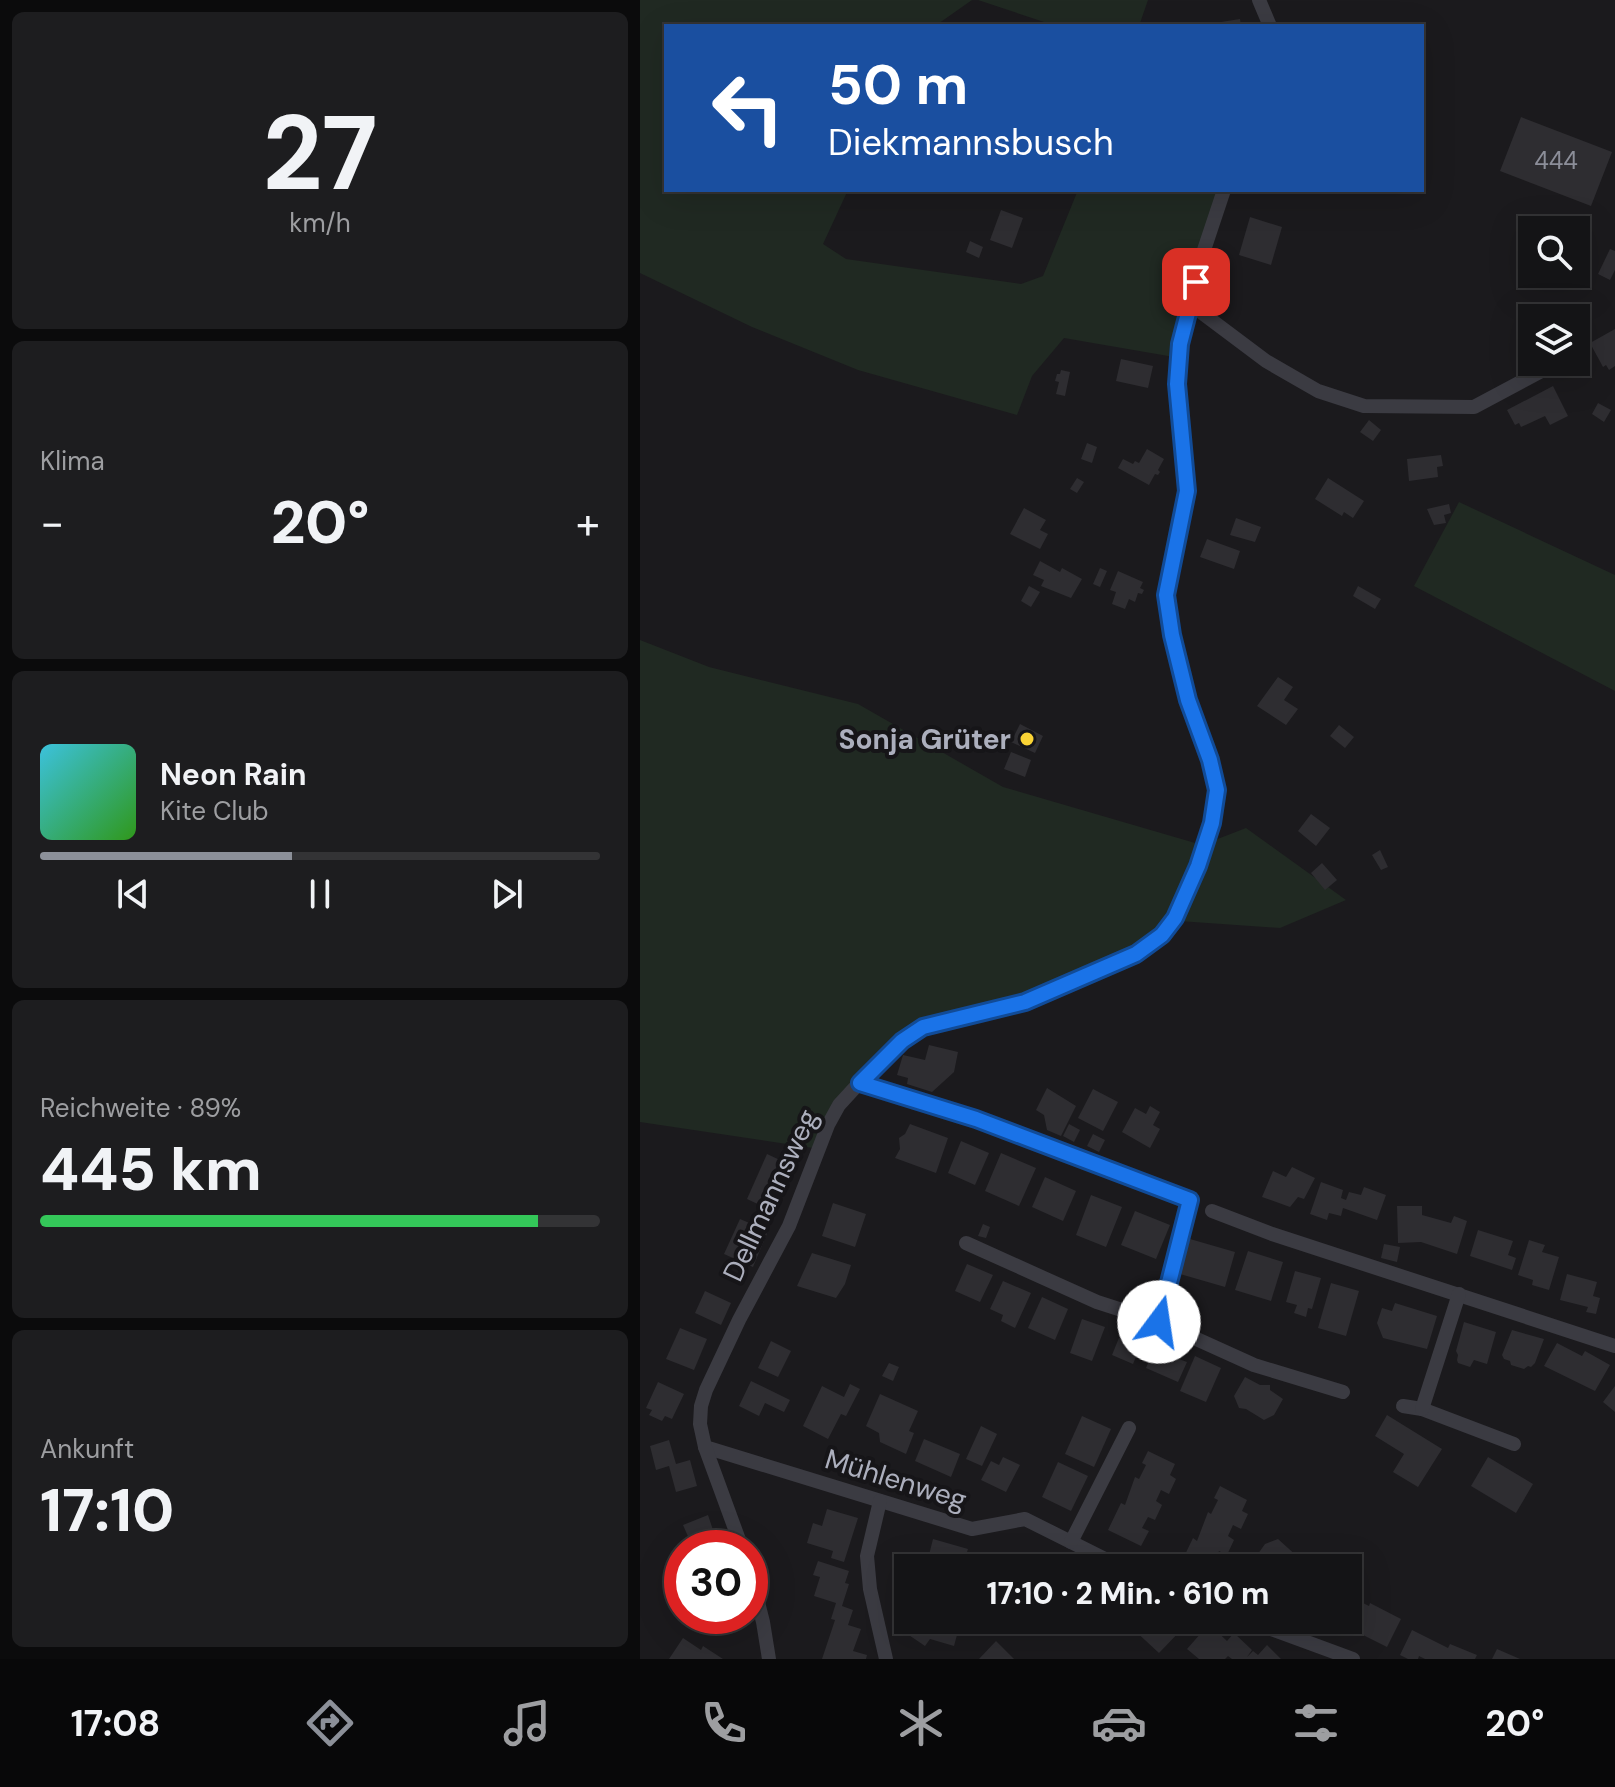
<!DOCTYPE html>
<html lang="de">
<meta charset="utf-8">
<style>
body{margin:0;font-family:"DM Sans",sans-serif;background:#1d1d1f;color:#f1f3f6;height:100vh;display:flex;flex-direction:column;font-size:30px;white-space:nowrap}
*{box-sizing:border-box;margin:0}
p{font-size:26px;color:#9d9ea1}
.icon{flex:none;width:44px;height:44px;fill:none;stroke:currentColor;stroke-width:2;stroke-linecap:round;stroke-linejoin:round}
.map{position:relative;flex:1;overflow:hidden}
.sheet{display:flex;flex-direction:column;gap:12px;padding:12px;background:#0b0b0c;width:640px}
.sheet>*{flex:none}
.banner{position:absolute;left:24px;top:24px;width:760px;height:168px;border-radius:0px;box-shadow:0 8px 32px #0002,0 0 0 2px #333335;background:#1a4fa0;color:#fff;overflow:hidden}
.tools{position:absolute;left:878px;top:216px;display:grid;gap:16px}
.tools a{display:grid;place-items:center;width:72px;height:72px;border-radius:0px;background:#141416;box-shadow:0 8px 32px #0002,0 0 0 2px #333335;font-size:40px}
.speed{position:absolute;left:24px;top:1530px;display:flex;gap:16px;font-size:40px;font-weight:700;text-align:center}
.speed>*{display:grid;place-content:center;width:104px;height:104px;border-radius:50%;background:#141416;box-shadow:0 8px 32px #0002,0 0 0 2px #333335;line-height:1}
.speed .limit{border:12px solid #d22;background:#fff;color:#111}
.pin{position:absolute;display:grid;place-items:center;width:68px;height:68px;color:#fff;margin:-34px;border-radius:16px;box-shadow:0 4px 12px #0006}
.me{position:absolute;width:88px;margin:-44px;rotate:14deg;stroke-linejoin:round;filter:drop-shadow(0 0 6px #0008)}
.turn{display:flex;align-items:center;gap:28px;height:168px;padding:0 32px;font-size:36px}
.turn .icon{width:104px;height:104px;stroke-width:2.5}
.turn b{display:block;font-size:56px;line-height:68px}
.big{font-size:60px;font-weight:800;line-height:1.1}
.sheet .tile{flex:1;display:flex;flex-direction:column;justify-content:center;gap:12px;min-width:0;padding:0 28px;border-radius:12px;background:#1d1d1f}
.sheet .dial{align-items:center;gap:0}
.dial b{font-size:104px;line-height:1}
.song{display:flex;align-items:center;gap:24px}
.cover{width:96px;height:96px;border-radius:12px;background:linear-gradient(135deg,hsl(190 70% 55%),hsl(110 70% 35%))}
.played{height:8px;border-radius:4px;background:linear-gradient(90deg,#8c9099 45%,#333335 45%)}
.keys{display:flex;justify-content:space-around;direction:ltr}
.heat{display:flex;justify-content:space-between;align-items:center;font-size:44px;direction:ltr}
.charge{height:12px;border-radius:6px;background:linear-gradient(90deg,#34c759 89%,#333335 0)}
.trip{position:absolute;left:254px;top:1554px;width:468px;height:80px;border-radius:0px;background:#141416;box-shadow:0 8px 32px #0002,0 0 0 2px #333335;font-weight:800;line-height:80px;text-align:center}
.menu{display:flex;height:128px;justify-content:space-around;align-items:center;background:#080809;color:#9d9ea1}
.menu .icon{width:56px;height:56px}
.menu .on{color:#8c9099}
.menu b{font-size:36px;color:#f1f3f6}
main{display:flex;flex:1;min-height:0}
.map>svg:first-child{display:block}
</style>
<main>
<section class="sheet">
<div class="tile dial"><b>27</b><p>km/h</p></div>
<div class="tile"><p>Klima</p>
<div class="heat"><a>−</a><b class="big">20°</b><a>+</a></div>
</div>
<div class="tile">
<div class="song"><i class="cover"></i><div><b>Neon Rain</b><p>Kite Club</p></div></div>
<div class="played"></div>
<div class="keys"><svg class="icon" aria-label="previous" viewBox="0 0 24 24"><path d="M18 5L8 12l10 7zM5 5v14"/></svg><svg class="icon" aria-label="pause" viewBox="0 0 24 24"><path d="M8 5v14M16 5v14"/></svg><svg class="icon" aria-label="next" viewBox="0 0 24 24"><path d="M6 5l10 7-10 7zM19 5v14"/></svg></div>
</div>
<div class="tile"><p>Reichweite · 89%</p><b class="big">445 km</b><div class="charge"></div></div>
<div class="tile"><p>Ankunft</p><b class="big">17:10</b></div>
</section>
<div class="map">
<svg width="975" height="1659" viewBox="0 0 975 1659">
<rect width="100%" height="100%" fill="#1b1a1d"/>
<!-- green -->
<g fill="#202922">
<path d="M0,0H332L295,26H26V190H208L183,244L206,259L381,284L403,276L438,190H581L534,357L424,338L392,376L377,415L218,370L112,327L0,273Z"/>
<path d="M338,0H508L499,26H416Z"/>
<path d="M819,502L975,575V691L774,586Z"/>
<path d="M0,640L69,667L218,704L363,787L562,845L606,828L706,900L640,928L539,921L492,952L404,994L282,1026L199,1104L180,1149L0,1122Z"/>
</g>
<!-- building -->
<g fill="#2e2d31">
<path d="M600,19L601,26H581V22Z"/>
<path d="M881,117L972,152L951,206L860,171Z"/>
<path d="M361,210L383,218L372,248L350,240Z"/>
<path d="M610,217L642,227L631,265L599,255Z"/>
<path d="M330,241L343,247L339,258L326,252Z"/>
<path d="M970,249L975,251V270L970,280L958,274Z"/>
<path d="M975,329V366L969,370L966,365L963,367L950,343Z"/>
<path d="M481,359L513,366L508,388L476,381Z"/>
<path d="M421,370L430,372L425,396L416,394L419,382L415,381L417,374H420Z"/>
<path d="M913,386L928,416L910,425L905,416L881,427L879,423L875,425L867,410Z"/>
<path d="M958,403L971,410L964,422L952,414Z"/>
<path d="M729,420L741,430L733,441L720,432Z"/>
<path d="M447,443L457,447L452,463L441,459Z"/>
<path d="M507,449L524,459L518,470L520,472L518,475L515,474L509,485L478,468L483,459L493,464L495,461L499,463Z"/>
<path d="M801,455L803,466L797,467L798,477L769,481L767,459Z"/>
<path d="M437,478L444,482L437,493L430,489Z"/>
<path d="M688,478L724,501L713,518L704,512L702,516L675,499Z"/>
<path d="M809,504L811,513L804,515L806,523L794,525L787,509Z"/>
<path d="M384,508L406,520L400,530L408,534L400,549L370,534Z"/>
<path d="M596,518L621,527L615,542L590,535Z"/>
<path d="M567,539L600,551L594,569L560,557Z"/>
<path d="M400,561L420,572L422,568L442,579L431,598L401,586L404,580L393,575Z"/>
<path d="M460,568L467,571L460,587L453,584Z"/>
<path d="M478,571L503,582L500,588L504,590L502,594L498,593L495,602L489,599L485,609L472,604L476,592L470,590Z"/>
<path d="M389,586L400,592L391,607L381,601Z"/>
<path d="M718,586L741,599L735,609L713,596Z"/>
<path d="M638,677L653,687L644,700L658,709L646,725L617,706Z"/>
<path d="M380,724L403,736L395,753L371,742Z"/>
<path d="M699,725L714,737L705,748L690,736Z"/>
<path d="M371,752L391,760L385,777L364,769Z"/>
<path d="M671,814L690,828L676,846L658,831Z"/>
<path d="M740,850L748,867L741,870L732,855Z"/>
<path d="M682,863L697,880L685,890L671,873Z"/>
<path d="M289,1045L318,1052L314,1072L292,1092L267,1084L268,1078L257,1075L263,1055L285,1060Z"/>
<path d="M407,1088L436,1106L421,1136L407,1130L404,1115L396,1110Z"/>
<path d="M453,1089L478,1102L463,1131L438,1118Z"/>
<path d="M510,1106L520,1112L513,1125L520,1129L510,1148L482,1132L495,1108L506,1114Z"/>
<path d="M270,1124L308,1138L296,1173L255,1158L260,1149L259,1138L265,1134Z"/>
<path d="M429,1124L440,1130L434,1142L423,1136Z"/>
<path d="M453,1134L465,1140L459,1152L447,1146Z"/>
<path d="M321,1141L349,1153L335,1185L308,1173Z"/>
<path d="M361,1153L396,1168L379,1206L345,1191Z"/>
<path d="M127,1154L155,1167L135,1212L107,1199Z"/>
<path d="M652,1167L675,1178L664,1199L658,1197L650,1207L622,1197L633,1171L646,1177Z"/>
<path d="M405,1177L436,1191L423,1221L392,1207Z"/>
<path d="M681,1182L703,1190L701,1198L706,1200L709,1192L721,1195L724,1187L746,1195L737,1220L703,1208L701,1216L689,1213L687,1220L670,1214Z"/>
<path d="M451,1195L482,1207L466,1247L436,1235Z"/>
<path d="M193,1203L226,1214L215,1247L182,1236Z"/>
<path d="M757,1206H782V1215L811,1223L814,1216L827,1221L817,1254L781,1242L758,1243Z"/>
<path d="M495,1211L530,1225L516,1259L481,1245Z"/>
<path d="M100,1219L128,1231L113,1267L84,1254Z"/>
<path d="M343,1224L350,1227L346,1238L338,1236Z"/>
<path d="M838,1230L873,1241L868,1255L876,1258L872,1270L830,1256Z"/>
<path d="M550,1239L595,1252L585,1287L540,1274Z"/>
<path d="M889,1240L905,1245L902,1252L919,1257L909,1290L892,1285L893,1280L878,1275Z"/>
<path d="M744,1244L760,1247L757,1262L741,1258Z"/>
<path d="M608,1251L643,1262L631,1301L595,1290Z"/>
<path d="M172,1253L211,1265L205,1284L196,1298L157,1286Z"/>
<path d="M327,1264L353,1275L340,1302L315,1291Z"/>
<path d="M655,1271L681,1278L672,1309L668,1308L666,1317L654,1313L657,1305L646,1302Z"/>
<path d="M927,1274L957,1282L953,1296L960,1298L956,1314L946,1312L948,1307L920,1300Z"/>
<path d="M363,1281L391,1293L375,1328L361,1321L363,1315L350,1309Z"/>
<path d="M691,1283L719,1291L706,1336L678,1328Z"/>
<path d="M65,1291L91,1303L81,1325L55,1313Z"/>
<path d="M402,1297L428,1309L415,1340L388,1328Z"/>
<path d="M755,1303L797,1316L787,1349L743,1338L737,1323L742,1308L752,1311Z"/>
<path d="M442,1319L465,1327L452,1361L430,1353Z"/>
<path d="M824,1322L856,1332L847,1364L834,1360L830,1367L818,1363L817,1360L818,1355L816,1351Z"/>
<path d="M40,1328L67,1339L54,1370L26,1359Z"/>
<path d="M483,1328L504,1337L493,1364L472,1355Z"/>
<path d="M872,1330L904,1339L895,1363L891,1367L888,1366L884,1369L871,1365L870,1361L864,1359L862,1355Z"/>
<path d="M519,1338L526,1341L527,1339L543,1348L539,1359L547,1362L538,1382L506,1368Z"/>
<path d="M131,1341L151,1351L138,1377L118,1368Z"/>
<path d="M917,1343L942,1356L945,1351L970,1365L955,1391L904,1366Z"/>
<path d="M555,1356L581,1368L566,1402L540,1391Z"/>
<path d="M249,1363L259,1367L253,1381L242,1376Z"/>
<path d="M605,1377L620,1385H630V1390L643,1399L634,1415L624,1420L606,1409L599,1408L594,1396Z"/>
<path d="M111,1381L150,1400L144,1412L125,1403L119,1416L99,1406Z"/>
<path d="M18,1382L44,1394L32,1419L25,1416L22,1421L9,1415L12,1410L6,1408Z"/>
<path d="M210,1384L220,1389L206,1416L201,1414L188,1439L163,1426L182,1386L204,1397Z"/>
<path d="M975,1386V1412L963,1402Z"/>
<path d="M240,1394L278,1411L269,1431L274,1433L266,1454L240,1442L239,1433L226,1426Z"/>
<path d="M747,1415L802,1449L778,1487L753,1472L764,1454L735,1436Z"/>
<path d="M442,1416L471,1429L454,1467L425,1454Z"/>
<path d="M341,1426L357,1434L342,1466L326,1459Z"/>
<path d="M284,1439L320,1454L311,1477L275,1461Z"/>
<path d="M29,1440L36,1464L50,1460L57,1486L36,1492L29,1466L16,1470L10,1446Z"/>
<path d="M508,1451L535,1464L530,1475L536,1479L529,1494L521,1490L516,1501L522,1505L515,1520L508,1517L502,1528L509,1531L501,1546L468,1530L481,1503L485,1505L495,1477L499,1479L506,1465L502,1463Z"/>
<path d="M363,1457L380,1465L366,1492L341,1480L351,1461L359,1465Z"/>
<path d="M848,1457L893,1484L876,1513L831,1486Z"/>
<path d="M418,1462L448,1476L431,1511L402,1497Z"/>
<path d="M580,1486L607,1500L602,1511L608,1514L601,1529L593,1525L588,1536L594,1540L587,1555L579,1551L574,1563L584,1568H546L540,1565L553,1538L557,1541L568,1512L571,1514L578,1500L574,1498Z"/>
<path d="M187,1509L218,1518L204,1562L191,1558L193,1551L167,1543L173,1523L182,1526Z"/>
<path d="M68,1515L79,1548H53L43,1525Z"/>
<path d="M293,1539L328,1549L322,1568H295L297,1558L289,1555Z"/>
<path d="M638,1539L659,1558L655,1568H587L592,1558L605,1564L609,1558H615L625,1544Z"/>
<path d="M178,1561L209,1571L205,1583L209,1584L202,1606L213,1610L208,1625L221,1629L213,1651L227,1655L226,1659H182L195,1620L191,1619L196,1603L174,1596L180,1577L173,1575Z"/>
<path d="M717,1600L729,1606L730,1603L761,1619L747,1647L717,1632L721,1624L708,1618Z"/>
<path d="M268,1613V1620H321L314,1646L290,1639L285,1646L260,1629Z"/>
<path d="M492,1620H534L543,1628L519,1653L492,1628L496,1624Z"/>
<path d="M569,1624L587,1641L594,1633L612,1650L607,1657L613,1651L618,1655L627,1645L641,1659H592L588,1656L585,1659H559L547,1649Z"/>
<path d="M772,1630L808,1648L810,1644L837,1655L835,1659H785L779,1656L778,1659H768L760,1655Z"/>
<path d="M43,1638L61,1650L63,1646L83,1659H29Z"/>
<path d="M356,1641L374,1659H339Z"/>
<path d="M857,1649L880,1659H852Z"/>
</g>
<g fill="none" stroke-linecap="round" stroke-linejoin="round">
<!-- street -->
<g stroke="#3b3b42" stroke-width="14">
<path d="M619,0L630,26"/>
<path d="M550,304L626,361L678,391L724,406L834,407L907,368"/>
<path d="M220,1083L336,1119L550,1200L519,1322"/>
<path d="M572,1211L632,1234L975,1346"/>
<path d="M326,1243L457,1302L519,1322L614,1365L703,1392"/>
<path d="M763,1406L782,1409L874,1444"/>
<path d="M782,1409L819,1294"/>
<path d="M65,1447L332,1529L385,1519L483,1568"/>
<path d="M240,1501L227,1556L230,1589L246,1659"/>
<path d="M431,1542L489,1428"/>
<path d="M102,1548L65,1447L60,1424L61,1406L66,1390L99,1320L149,1226L188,1125L199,1105L243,1057L283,1027L365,1008L404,996L496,954L522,935L535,918L558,866L572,823L577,790L570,760L548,700L532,635L526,595L547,491L537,384L540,344L564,250L584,190"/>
<path d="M110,1571L123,1622L129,1659"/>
<path d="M607,1620L713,1659"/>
</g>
</g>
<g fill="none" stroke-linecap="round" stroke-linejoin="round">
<defs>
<path id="route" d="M519,1322L550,1200L336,1119L220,1083L262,1041L283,1027L385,1002L496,954L522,935L535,918L558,866L572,823L577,790L570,760L548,700L532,635L526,595L547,491L537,384L540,344L556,282"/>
</defs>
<!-- route casing -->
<use href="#route" stroke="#114b97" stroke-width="20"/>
<!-- route -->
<use href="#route" stroke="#1a73e8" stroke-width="14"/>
</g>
<!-- markers -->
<circle fill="#fad335" stroke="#161518" stroke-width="3" cx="387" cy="739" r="8"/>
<g text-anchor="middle" stroke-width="8" stroke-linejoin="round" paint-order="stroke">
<!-- number labels -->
<g font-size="24" fill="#8c8e99">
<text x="916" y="169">444</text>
</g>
<!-- poi labels -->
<g font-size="28" font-weight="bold" fill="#acafbd" stroke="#161518" text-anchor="end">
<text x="371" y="749">Sonja Grüter</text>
</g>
<!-- street labels -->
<g font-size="28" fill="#acafbd" stroke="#161518">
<text transform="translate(130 1195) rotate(-65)" y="10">Dellmannsweg</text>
<text transform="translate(256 1479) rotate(17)" y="10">Mühlenweg</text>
</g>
</g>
</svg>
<div class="tools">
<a><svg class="icon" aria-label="search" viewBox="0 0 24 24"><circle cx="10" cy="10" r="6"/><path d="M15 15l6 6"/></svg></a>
<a><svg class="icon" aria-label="layers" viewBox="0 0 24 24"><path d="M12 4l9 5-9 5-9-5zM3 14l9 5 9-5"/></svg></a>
</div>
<div class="speed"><div class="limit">30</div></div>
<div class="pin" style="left:556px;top:282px;background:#d93025"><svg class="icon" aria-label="arrive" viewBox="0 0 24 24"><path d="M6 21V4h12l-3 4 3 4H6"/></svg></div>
<svg class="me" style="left:519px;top:1322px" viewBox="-20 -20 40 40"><circle r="19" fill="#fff"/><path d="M0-13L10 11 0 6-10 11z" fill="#1a73e8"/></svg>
<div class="trip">17:10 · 2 Min. · 610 m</div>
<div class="banner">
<div class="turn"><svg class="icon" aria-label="left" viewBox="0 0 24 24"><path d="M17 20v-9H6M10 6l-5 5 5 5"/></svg><div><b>50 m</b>Diekmannsbusch</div></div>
</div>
</div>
</main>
<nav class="menu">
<b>17:08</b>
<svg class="icon on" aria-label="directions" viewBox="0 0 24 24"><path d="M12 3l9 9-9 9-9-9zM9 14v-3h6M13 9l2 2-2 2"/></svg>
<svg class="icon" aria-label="music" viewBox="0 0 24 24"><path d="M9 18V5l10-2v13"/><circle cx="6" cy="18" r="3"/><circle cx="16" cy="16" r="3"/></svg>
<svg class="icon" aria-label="phone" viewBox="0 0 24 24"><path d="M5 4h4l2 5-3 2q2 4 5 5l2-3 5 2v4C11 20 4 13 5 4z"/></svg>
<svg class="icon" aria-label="climate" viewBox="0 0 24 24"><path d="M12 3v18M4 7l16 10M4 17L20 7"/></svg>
<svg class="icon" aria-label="car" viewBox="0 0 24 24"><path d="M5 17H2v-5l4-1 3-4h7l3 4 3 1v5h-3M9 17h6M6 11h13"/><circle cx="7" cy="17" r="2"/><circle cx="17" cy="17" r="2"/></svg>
<svg class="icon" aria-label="filters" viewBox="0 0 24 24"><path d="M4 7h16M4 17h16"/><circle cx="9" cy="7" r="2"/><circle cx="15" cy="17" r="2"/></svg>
<b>20°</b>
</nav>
